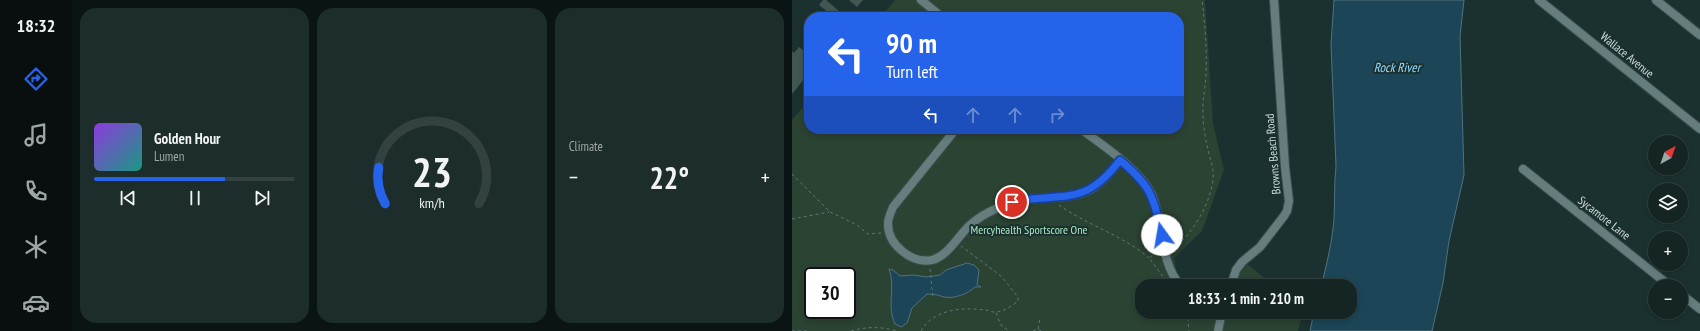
<!DOCTYPE html>
<meta charset="utf-8">
<style>
body{margin:0;font-family:"PT Sans Narrow",sans-serif;background:#1d2d2c;color:#f1f3f6;height:100vh;display:flex;flex-direction:column;font-size:15px;white-space:nowrap}
*{box-sizing:border-box;margin:0}
p{font-size:13px;color:#9da5a6}
.icon{flex:none;width:22px;height:22px;fill:none;stroke:currentColor;stroke-width:2;stroke-linecap:round;stroke-linejoin:round}
.map{position:relative;flex:1;overflow:hidden}
.sheet{display:flex;flex-direction:column;gap:8px;padding:8px;background:#0b1414;width:720px}
.sheet>*{flex:none}
.top-card{position:absolute;left:12px;top:12px;width:380px;height:122px;border-radius:16px;box-shadow:0 2px 6px #0003,0 0 0 1px #334241;background:#2563eb;color:#fff;overflow:hidden}
.needle{width:26px;rotate:40deg}
.buttons{position:absolute;left:856px;top:135px;display:grid;gap:8px}
.buttons a{display:grid;place-items:center;width:40px;height:40px;border-radius:50%;background:#142524;box-shadow:0 2px 6px #0003,0 0 0 1px #334241;font-size:20px}
.speed{position:absolute;left:12px;top:267px;display:flex;gap:8px;font-size:20px;font-weight:700;text-align:center}
.speed>*{display:grid;place-content:center;width:52px;height:52px;border-radius:50%;background:#142524;box-shadow:0 2px 6px #0003,0 0 0 1px #334241;line-height:1}
.speed .limit{border:2px solid #111;border-radius:6px;background:#fff;color:#111}
.pin{position:absolute;display:grid;place-items:center;width:34px;height:34px;color:#fff;margin:-17px;border:2px solid #fff;border-radius:50%;box-shadow:0 1px 4px #0007}
.me{position:absolute;width:44px;margin:-22px;rotate:347deg;stroke-linejoin:round;filter:drop-shadow(0 0 3px #0008)}
.turn{display:flex;align-items:center;gap:14px;height:84px;padding:0 16px;font-size:18px}
.turn .icon{width:52px;height:52px;stroke-width:2.5}
.turn b{display:block;font-size:28px;line-height:34px}
.lanes{display:flex;align-items:center;height:38px;padding:0 16px;background:#0003;justify-content:center;gap:20px;direction:ltr}
.lanes .off{opacity:.35}
.big{font-size:30px;font-weight:700;line-height:1.1}
.sheet .widget{flex:1;display:flex;flex-direction:column;justify-content:center;gap:6px;min-width:0;padding:0 14px;border-radius:16px;background:#1d2d2c}
.sheet .dial{align-items:center;gap:0}
.dial svg{height:104px;overflow:visible;fill:none;stroke:#334241;stroke-width:7;stroke-linecap:round;text-anchor:middle}
.dial text{fill:#f1f3f6;stroke:none}
.song{display:flex;align-items:center;gap:12px}
.cover{width:48px;height:48px;border-radius:6px;background:linear-gradient(135deg,hsl(270 70% 55%),hsl(170 70% 35%))}
.played{height:4px;border-radius:2px;background:linear-gradient(90deg,#2563eb 65%,#334241 65%)}
.keys{display:flex;justify-content:space-around;direction:ltr}
.heat{display:flex;justify-content:space-between;align-items:center;font-size:22px;direction:ltr}
.sheet .tiles{flex:1;display:grid;gap:8px;grid-template-columns:repeat(3,1fr)}
.trip{position:absolute;left:343px;top:279px;width:222px;height:40px;border-radius:16px;background:#142524;box-shadow:0 2px 6px #0003,0 0 0 1px #334241;font-weight:700;line-height:40px;text-align:center}
main{display:flex;flex:1;min-height:0}
.menu{display:flex;flex-direction:column;width:72px;justify-content:space-around;align-items:center;background:#080f0e;color:#9da5a6}
.menu .icon{width:28px;height:28px}
.menu .active{color:#2563eb}
.menu b{font-size:18px;color:#f1f3f6}
.map>svg:first-child{display:block}
</style>
<main>
<nav class="menu">
<b>18:32</b>
<svg class="icon active" aria-label="directions" viewBox="0 0 24 24"><path d="M12 3l9 9-9 9-9-9zM9 14v-3h6M13 9l2 2-2 2"/></svg>
<svg class="icon" aria-label="music" viewBox="0 0 24 24"><path d="M9 18V5l10-2v13"/><circle cx="6" cy="18" r="3"/><circle cx="16" cy="16" r="3"/></svg>
<svg class="icon" aria-label="phone" viewBox="0 0 24 24"><path d="M5 4h4l2 5-3 2q2 4 5 5l2-3 5 2v4C11 20 4 13 5 4z"/></svg>
<svg class="icon" aria-label="climate" viewBox="0 0 24 24"><path d="M12 3v18M4 7l16 10M4 17L20 7"/></svg>
<svg class="icon" aria-label="car" viewBox="0 0 24 24"><path d="M5 17H2v-5l4-1 3-4h7l3 4 3 1v5h-3M9 17h6M6 11h13"/><circle cx="7" cy="17" r="2"/><circle cx="17" cy="17" r="2"/></svg>
</nav>
<section class="sheet">
<div class="tiles">
<div class="widget">
<div class="song"><i class="cover"></i><div><b>Golden Hour</b><p>Lumen</p></div></div>
<div class="played"></div>
<div class="keys"><svg class="icon" aria-label="previous" viewBox="0 0 24 24"><path d="M18 5L8 12l10 7zM5 5v14"/></svg><svg class="icon" aria-label="pause" viewBox="0 0 24 24"><path d="M8 5v14M16 5v14"/></svg><svg class="icon" aria-label="next" viewBox="0 0 24 24"><path d="M6 5l10 7-10 7zM19 5v14"/></svg></div>
</div>
<div class="widget dial"><svg viewBox="0 0 100 80">
<path d="M14 69A42 42 0 1 1 86 69"/>
<path d="M14 69A42 42 0 0 1 9 41" stroke="#2563eb"/>
<text x="50" y="56" font-size="32" font-weight="700">23</text>
<text x="50" y="72" font-size="11">km/h</text>
</svg></div>
<div class="widget"><p>Climate</p>
<div class="heat"><a>−</a><b class="big">22°</b><a>+</a></div>
</div>
</div>
</section>
<div class="map">
<svg width="908" height="331" viewBox="0 0 908 331">
<rect width="100%" height="100%" fill="#1b3130"/>
<!-- green -->
<g fill="#2b4333" fill-rule="evenodd">
<path d="M103,0H413L421,124L432,170L410,231L382,258L385,276L397,286H350V312H511L506,331H0V120L17,100V129H387V17H89ZM21,276H55V310H21Z"/>
<path d="M455,264L483,286H439Z"/>
</g>
<!-- water -->
<g fill="#1c4557" stroke="#51727e">
<path d="M542,0H672L668,36L672,175L657,241L651,283L640,331H518L522,312H558V286H529C535,264 540,242 542,219C543,201 542,184 544,166L539,44Z"/>
<path d="M175,263L182,265L187,270L185,285L189,287H183C176,294 162,299 152,297C146,295 142,294 135,294L120,308L115,323L109,327L103,324C94,306 104,287 97,269L101,270L108,276L121,275L135,277L148,275L154,270Z"/>
</g>
<!-- building -->
<g fill="#425751">
<path d="M31,0H34L54,17H42L27,5Z"/>
<path d="M57,0H71L65,7Z"/>
<path d="M7,47L17,55V73L0,94V51L2,53Z"/>
</g>
<g fill="none" stroke-linecap="round" stroke-linejoin="round">
<defs>
<g id="minor">
<path d="M129,0L150,17"/>
<path d="M747,0L908,129"/>
<path d="M864,0L908,35"/>
<path d="M164,129L101,207C99,212 96,218 96,224C96,245 120,264 140,260C156,256 166,236 178,225C186,218 196,212 206,208C219,202 233,199 247,198C265,197 284,198 301,188C312,181 320,171 328,160"/>
<path d="M289,129C311,146 346,168 359,193C373,222 366,261 389,286"/>
<path d="M731,169L878,286"/>
<path d="M439,286L444,270L450,262L468,247L492,216L495,211L497,201L493,167L482,0"/>
<path d="M889,294L908,309"/>
<path d="M419,312L428,318"/>
<path d="M426,331L430,312"/>
</g>
</defs>
<!-- minor casing -->
<use href="#minor" stroke="#3c4f4e" stroke-width="10"/>
<!-- path -->
<g stroke="#637574" stroke-width="1" stroke-dasharray="3 3" stroke-linecap="butt">
<path d="M0,174L38,212L65,225L76,234L89,233"/>
<path d="M267,205C295,225 330,235 357,258"/>
<path d="M0,219L37,212"/>
<path d="M380,248C401,237 424,194 421,170C420,163 417,156 416,149C413,138 411,125 411,113C410,100 414,86 414,73C415,49 413,24 410,0"/>
<path d="M365,252L357,258L378,286"/>
<path d="M138,269L141,298"/>
<path d="M395,312L397,331"/>
<path d="M204,313L209,325L217,331"/>
<path d="M246,329L248,318"/>
<path d="M0,331H16"/>
<path d="M59,331C76,326 90,327 106,331"/>
<path d="M129,331C142,309 170,307 193,310C197,310 201,313 205,312C213,311 221,305 226,301V297L209,276L169,246"/>
<path d="M241,331L246,329L249,331"/>
</g>
<!-- minor -->
<use href="#minor" stroke="#657e7d" stroke-width="8"/>
</g>
<g fill="none" stroke-linecap="round" stroke-linejoin="round">
<defs>
<path id="route" d="M220,202C271,191 291,209 328,160C360,187 361,196 370,235"/>
</defs>
<!-- route casing -->
<use href="#route" stroke="#184099" stroke-width="10"/>
<!-- route -->
<use href="#route" stroke="#2563eb" stroke-width="7"/>
</g>
<g text-anchor="middle" stroke-width="4" stroke-linejoin="round" paint-order="stroke">
<!-- street labels -->
<g font-size="12" fill="#cedbda" stroke="#1b3130">
<text transform="translate(835 55) rotate(39)" y="4">Wallace Avenue</text>
<text transform="translate(481 154) rotate(-95)" y="4">Browns Beach Road</text>
<text transform="translate(812 218) rotate(38)" y="4">Sycamore Lane</text>
</g>
<!-- park labels -->
<g font-size="12" fill="#a9e7be" stroke="#1b3130">
<text x="237" y="234">Mercyhealth Sportscore One</text>
</g>
<!-- water labels -->
<g font-size="13" font-style="italic" fill="#94dbfd" stroke="#1b3130">
<text x="605" y="72">Rock River</text>
</g>
</g>
</svg>
<div class="buttons">
<a><svg class="needle" viewBox="-14 -14 28 28"><path d="M0-13l5 13h-10z" fill="#e53935"/><path d="M0 13l5-13h-10z" fill="#9da5a6"/></svg></a>
<a><svg class="icon" aria-label="layers" viewBox="0 0 24 24"><path d="M12 4l9 5-9 5-9-5zM3 14l9 5 9-5"/></svg></a>
<a>+</a>
<a>−</a>
</div>
<div class="speed"><div class="limit">30</div></div>
<div class="pin" style="left:220px;top:202px;background:#d93025"><svg class="icon" aria-label="arrive" viewBox="0 0 24 24"><path d="M6 21V4h12l-3 4 3 4H6"/></svg></div>
<svg class="me" style="left:370px;top:235px" viewBox="-20 -20 40 40"><circle r="19" fill="#fff"/><path d="M0-13L10 11 0 6-10 11z" fill="#2563eb"/></svg>
<div class="trip">18:33 · 1 min · 210 m</div>
<div class="top-card">
<div class="turn"><svg class="icon" aria-label="left" viewBox="0 0 24 24"><path d="M17 20v-9H6M10 6l-5 5 5 5"/></svg><div><b>90 m</b>Turn left</div></div>
<div class="lanes"><svg class="icon" aria-label="left" viewBox="0 0 24 24"><path d="M17 20v-9H6M10 6l-5 5 5 5"/></svg><svg class="icon off" aria-label="ahead" viewBox="0 0 24 24"><path d="M12 20V5M6 11l6-6 6 6"/></svg><svg class="icon off" aria-label="ahead" viewBox="0 0 24 24"><path d="M12 20V5M6 11l6-6 6 6"/></svg><svg class="icon off" aria-label="right" viewBox="0 0 24 24"><path d="M7 20v-9h11M14 6l5 5-5 5"/></svg></div>
</div>
</div>
</main>
